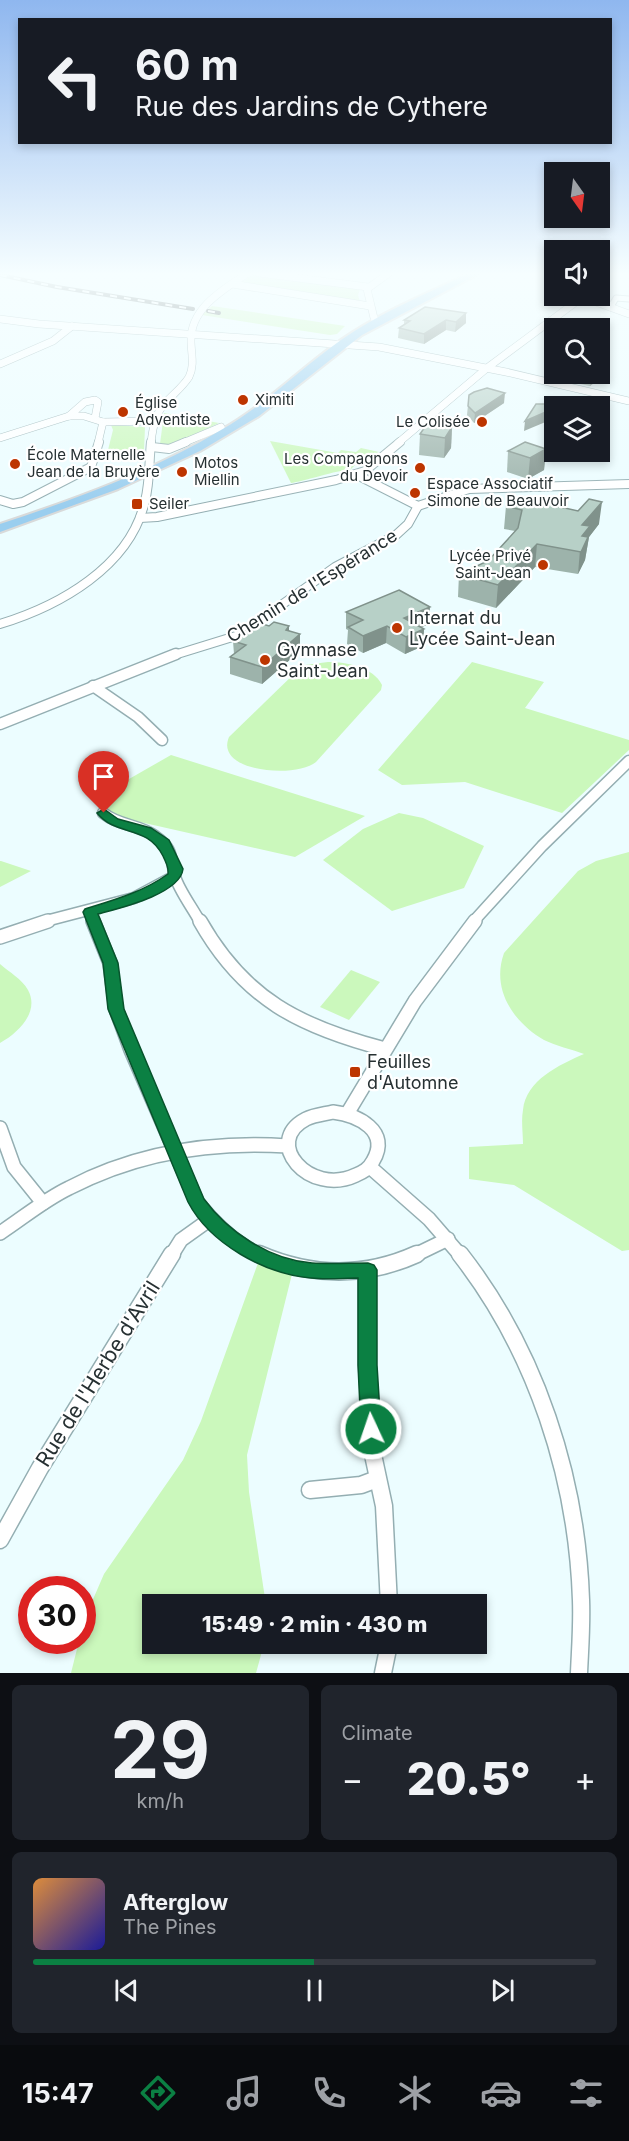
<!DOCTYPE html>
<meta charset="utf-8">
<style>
body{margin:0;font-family:Inter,sans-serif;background:#20242c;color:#f1f3f6;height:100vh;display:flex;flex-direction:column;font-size:22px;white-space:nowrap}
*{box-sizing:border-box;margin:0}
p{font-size:20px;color:#9ea1a6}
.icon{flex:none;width:33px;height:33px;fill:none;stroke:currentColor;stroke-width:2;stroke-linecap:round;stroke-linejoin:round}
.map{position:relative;height:1673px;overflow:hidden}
.panel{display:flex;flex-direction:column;gap:12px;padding:12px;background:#0d0f14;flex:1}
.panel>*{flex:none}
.guide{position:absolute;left:18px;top:18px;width:594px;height:126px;border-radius:0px;box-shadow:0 3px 9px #0003;background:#171b24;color:#f1f3f6;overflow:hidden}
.needle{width:39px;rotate:166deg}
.tools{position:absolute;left:544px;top:162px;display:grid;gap:12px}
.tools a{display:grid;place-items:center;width:66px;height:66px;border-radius:0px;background:#171b24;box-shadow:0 3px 9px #0003;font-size:30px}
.speed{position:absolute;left:18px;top:1576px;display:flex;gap:12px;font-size:30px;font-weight:700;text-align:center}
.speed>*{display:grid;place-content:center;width:78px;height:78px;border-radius:50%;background:#171b24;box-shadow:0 3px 9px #0003;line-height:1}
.speed .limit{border:9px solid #d22;background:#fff;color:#111}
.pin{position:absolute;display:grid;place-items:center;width:51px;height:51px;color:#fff;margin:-62px -26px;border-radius:50% 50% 50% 0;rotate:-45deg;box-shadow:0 0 6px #0007}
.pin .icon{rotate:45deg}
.me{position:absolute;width:66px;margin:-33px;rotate:357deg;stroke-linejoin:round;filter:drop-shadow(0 0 4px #0008)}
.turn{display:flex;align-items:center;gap:21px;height:126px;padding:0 18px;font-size:27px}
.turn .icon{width:78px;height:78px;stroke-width:2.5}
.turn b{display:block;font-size:42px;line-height:51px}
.big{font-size:45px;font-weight:800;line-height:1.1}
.panel .tile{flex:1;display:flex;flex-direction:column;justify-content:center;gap:9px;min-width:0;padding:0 21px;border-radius:9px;background:#20242c}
.panel .dial{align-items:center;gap:0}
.dial b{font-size:78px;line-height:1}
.song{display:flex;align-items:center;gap:18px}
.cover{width:72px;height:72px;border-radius:9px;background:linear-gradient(135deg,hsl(30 70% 55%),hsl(240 70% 35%))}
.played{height:6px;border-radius:3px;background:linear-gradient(90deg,#0b8043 50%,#363941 50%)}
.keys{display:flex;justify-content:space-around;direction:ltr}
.heat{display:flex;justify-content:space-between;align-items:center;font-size:33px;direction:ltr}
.panel .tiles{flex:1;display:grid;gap:12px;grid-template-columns:1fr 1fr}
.tile:last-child{grid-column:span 2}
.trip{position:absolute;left:142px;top:1594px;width:345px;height:60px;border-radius:0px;background:#171b24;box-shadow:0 3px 9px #0003;font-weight:800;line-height:60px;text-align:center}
.tab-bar{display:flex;height:96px;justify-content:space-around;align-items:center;background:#090b0e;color:#9ea1a6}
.tab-bar .icon{width:42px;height:42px}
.tab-bar .current{color:#0b8043}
.tab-bar b{font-size:27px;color:#f1f3f6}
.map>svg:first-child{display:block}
</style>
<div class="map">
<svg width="629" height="1673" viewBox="0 0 629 1673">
<rect width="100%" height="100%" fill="#ecfdff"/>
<!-- green -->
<g fill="#cbf8bc">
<path d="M255,273L361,287L358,295L361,305L240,284Z"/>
<path d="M212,306L345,326L337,334L330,335L202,315Z"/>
<path d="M164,413L219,423L172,445L160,444Z"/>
<path d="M111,425L145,427L144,451L108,450L113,430Z"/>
<path d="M270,441L338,453L341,450L356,452L361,448L379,452L368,456L371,461L361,459L350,470C345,468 302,482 291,483Z"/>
<path d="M328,662C347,662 373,667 382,685L381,690L316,762C296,779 214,772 229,737L299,669L305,665Z"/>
<path d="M472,662L544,682L525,708L629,740V750L562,813L465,782L402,785L378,770Z"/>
<path d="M171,755L365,816L295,857L118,817L95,803L94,799Z"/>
<path d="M399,813L423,818L484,846L464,888L392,911L323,860L363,829Z"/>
<path d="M629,852V1250L622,1251L514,1185L469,1179V1147L523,1144C523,1133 521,1121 523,1110C526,1080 559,1065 584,1054C571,1049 556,1046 544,1040C513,1022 491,989 504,953L578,871L596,861Z"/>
<path d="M0,861H1L31,871L0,887Z"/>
<path d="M0,964C9,972 22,979 28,990C40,1012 18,1033 0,1043Z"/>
<path d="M351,970L380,982L349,1020L320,1007Z"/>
<path d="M258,1263L292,1274L247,1455L249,1492L266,1605H153V1644H264L256,1673H71L79,1641H82L84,1620L104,1574L183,1460L201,1421Z"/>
</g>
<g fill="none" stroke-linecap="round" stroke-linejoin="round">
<defs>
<path id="pedestrian" d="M597,299L612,305L616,298L629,299"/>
<g id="minor-far4">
<path d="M259,273L368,287"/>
<path d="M600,282L607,273"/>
<path d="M232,284L370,306"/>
<path d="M582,297L629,314"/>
<path d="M374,318L367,289L389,273"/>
<path d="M0,319L39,324L379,347L506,372L629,401"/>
<path d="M0,364L53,341L72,326"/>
<path d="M69,416L85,402L95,400L98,402L95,418"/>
<path d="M0,438L69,416H84L103,422L155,421"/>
<path d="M98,443L103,422"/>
<path d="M151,443C153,425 156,410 170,398C177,391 184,385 189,377C195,365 191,353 191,341C190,308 224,289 248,273"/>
<path d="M183,443L221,427"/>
<path d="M398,443L487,368L584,296"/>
</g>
<g id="minor-far3">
<path d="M152,447L169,449L186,442"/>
<path d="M357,475L418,506L469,489L629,484"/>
<path d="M0,500L13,504L23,502L91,467L99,442"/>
<path d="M140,518L157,517L336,480L365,471L400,442"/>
<path d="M0,624C59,606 130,567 145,501C150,482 149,461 151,442"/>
<path d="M171,656L239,635L335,567L396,535L408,524L418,506"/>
</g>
<g id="minor-far2">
<path d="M93,686L138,717L162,740"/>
<path d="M0,724L176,654"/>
<path d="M103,813C119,826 139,824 155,836C174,849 170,858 175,876C178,889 194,910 200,922"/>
<path d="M90,912L94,922"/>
<path d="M42,922L134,898L175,876"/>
<path d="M473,922L542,846L629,761"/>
</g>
<g id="minor-far1">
<path d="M93,921L110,963L116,1009L131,1050L197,1202C215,1224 235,1244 262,1256"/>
<path d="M200,921C244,999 300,1027 385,1049"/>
<path d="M0,937L48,921"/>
<path d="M333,1112C358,1115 391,1131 373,1161C369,1169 363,1172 356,1175C309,1197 262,1142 306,1119C314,1115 325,1114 333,1112Z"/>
<path d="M347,1114L415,1001L475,921"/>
<path d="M0,1128L14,1167L43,1203"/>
<path d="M370,1167L429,1219L461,1256"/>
<path d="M0,1233C23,1218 44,1200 69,1188C138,1152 212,1141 288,1146"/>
<path d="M171,1256L181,1240L209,1220"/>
<path d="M413,1256L448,1239"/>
</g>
<g id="minor">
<path d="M259,1254C312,1277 364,1278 417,1254"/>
<path d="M460,1254C536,1351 577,1477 581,1600C582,1625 580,1649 579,1673"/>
<path d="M367,1270V1365L372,1450L384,1506L389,1605"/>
<path d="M310,1490L361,1485L377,1479"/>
<path d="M0,1540L40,1468L172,1254"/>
<path d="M383,1673L389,1644"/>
</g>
<path id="primary" d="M470,273H480L362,335L259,416L200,451L118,489L0,532V524C76,499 153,471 221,430C265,405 300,369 341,340C381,312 426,294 470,273Z"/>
</defs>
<!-- pedestrian casing -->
<use href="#pedestrian" stroke="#94aeb2" stroke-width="7"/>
<!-- minor-far4 casing -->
<use href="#minor-far4" stroke="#94aeb2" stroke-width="8"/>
<!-- minor-far3 casing -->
<use href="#minor-far3" stroke="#94aeb2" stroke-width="10"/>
<!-- minor-far2 casing -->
<use href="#minor-far2" stroke="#94aeb2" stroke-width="13"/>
<!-- minor-far1 casing -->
<use href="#minor-far1" stroke="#94aeb2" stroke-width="16"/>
<!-- minor casing -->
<use href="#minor" stroke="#94aeb2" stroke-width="19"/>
<!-- primary casing -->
<use href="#primary" stroke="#d8dada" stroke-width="4"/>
<!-- pedestrian -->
<use href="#pedestrian" stroke="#fff" stroke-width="5"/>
<!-- minor-far4 -->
<use href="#minor-far4" stroke="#fff" stroke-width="7"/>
<!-- minor-far3 -->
<use href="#minor-far3" stroke="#fff" stroke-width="8"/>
<!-- minor-far2 -->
<use href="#minor-far2" stroke="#fff" stroke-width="10"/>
<!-- minor-far1 -->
<use href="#minor-far1" stroke="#fff" stroke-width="13"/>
<!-- minor -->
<use href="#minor" stroke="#fff" stroke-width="16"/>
<!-- primary -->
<use href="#primary" fill="#9aceef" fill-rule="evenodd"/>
<defs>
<g id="rail">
<path d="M0,275L57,287L193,309"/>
<path d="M208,311L219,313"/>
</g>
</defs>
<!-- rail casing -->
<use href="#rail" stroke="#414c4e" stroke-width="4"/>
<!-- rail -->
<use href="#rail" stroke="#fff" stroke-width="2" stroke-dasharray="7" stroke-linecap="butt"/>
</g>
<!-- wall -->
<g fill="#9db3ab">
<path d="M466,313V323L455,332L446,330L424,344L398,338L399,328L404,325V320Z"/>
<path d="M604,369L603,376L590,386L571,382L572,374Z"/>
<path d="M469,395L504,403L474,423L467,415Z"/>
<path d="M452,427L451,448L444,458L419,455L420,434Z"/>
<path d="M546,449L544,470L528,479L507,472L508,451Z"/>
<path d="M506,506L599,524L589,537L585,560L578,574L535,567L496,608L458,597L459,574L488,561L515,531L504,529Z"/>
<path d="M346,612L429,624L420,627L424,629L423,646L405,654L386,643L363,653L347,644L348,630L346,629Z"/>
<path d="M269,626L289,630L300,651L262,684L230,674V657L234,654L233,641Z"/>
</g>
<!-- shaded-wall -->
<g fill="#80928b">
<path d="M466,313V323L455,332L456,322Z"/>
<path d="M446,320V330L424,344V334Z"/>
<path d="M604,369L603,376L590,386L591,379L598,374H600V372Z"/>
<path d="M505,393L504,403L474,423L475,413Z"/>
<path d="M555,408V418L524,431L525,421Z"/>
<path d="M452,427L451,448L444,458L445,438Z"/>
<path d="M546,449L544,470L528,479L530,458Z"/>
<path d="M602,502L599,524L589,537L585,560L578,574L582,525Z"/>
<path d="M537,544L535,567L496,608L498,585Z"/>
<path d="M430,607L429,624L404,635V618Z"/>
<path d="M289,626V643L300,634V651L262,684V667L286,630Z"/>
<path d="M387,626L386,643L363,653V636Z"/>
<path d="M424,629L423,646L405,654L406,637Z"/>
</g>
<!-- building -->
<g fill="#b7d0c7" stroke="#80928b" stroke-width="1.5">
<path d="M425,307L466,313L456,322L446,320L424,334L399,328L410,321L404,320Z"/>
<path d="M572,374H598L591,379Z"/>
<path d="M487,388L505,393L475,413L468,406L469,395L474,392Z"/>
<path d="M536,404H565L560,406H555V408L525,421Z"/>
<path d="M427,424L452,427L445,438L420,434Z"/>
<path d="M525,442L546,449L530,458L508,451Z"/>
<path d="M589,499L602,502L582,525L590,526L582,536L588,537L581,552L537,544L498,585L459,574L488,561L518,528L522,510L506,506L530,500L578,511Z"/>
<path d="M399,590L430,607L404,618L424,629L406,637L387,626L363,636L348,627L363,620L346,612Z"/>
<path d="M256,622L269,626L274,622L289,626L286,630L300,634L262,667L230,657L246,645L233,641Z"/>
</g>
<!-- sky -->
<linearGradient id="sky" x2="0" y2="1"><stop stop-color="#8fb7ef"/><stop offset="0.54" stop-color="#f6feff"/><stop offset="1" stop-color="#f6feff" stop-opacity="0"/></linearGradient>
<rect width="629" height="507" fill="url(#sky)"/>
<!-- route -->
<path fill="#0b8043" stroke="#07532c" stroke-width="1.5" d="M104,809L118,819L151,828L169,840L183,869C180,894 120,908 98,914L118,963L124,1009L204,1199C228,1232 270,1260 312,1263C330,1264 349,1263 368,1263L374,1265L377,1270V1365L381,1429L378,1435L371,1438L364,1435L361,1429L358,1365V1278C343,1278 327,1280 311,1278C265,1274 210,1244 188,1202L108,1009L103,963L83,912L85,909C114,900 143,892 168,874C169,867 166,863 163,856C147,824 116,837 97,813Z"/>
<!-- markers -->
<g fill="#bd3500" stroke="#fff" stroke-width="2">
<circle cx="243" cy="400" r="6"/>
<circle cx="123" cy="412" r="6"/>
<circle cx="482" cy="422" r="6"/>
<circle cx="15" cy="464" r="6"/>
<circle cx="420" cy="468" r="6"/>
<circle cx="182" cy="472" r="6"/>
<circle cx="415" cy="493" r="6"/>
<rect x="131" y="498" width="12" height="12" rx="3"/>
<circle cx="543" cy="565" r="6"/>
<circle cx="397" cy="628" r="6"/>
<circle cx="265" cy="660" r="6"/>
<rect x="349" y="1066" width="12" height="12" rx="3"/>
</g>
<g text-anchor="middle" stroke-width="4.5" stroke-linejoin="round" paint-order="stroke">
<!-- far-poi labels -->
<g font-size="15" fill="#263032" stroke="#fff" text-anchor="start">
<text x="255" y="405">Ximiti</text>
<text x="135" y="408">Église<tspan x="135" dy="17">Adventiste</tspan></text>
<text x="470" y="427" text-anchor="end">Le Colisée</text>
<text x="27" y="460">École Maternelle<tspan x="27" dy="17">Jean de la Bruyère</tspan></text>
<text x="408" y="464" text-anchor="end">Les Compagnons<tspan x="408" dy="17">du Devoir</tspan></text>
<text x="194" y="468">Motos<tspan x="194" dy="17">Miellin</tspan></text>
<text x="427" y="489">Espace Associatif<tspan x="427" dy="17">Simone de Beauvoir</tspan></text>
<text x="149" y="509">Seiler</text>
<text x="531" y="561" text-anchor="end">Lycée Privé<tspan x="531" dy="17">Saint-Jean</tspan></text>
</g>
<!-- street labels -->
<g font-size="18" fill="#263032" stroke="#fff">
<text transform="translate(312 586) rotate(-32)" y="6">Chemin de l'Espérance</text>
</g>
<!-- poi labels -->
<g font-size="18" fill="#263032" stroke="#fff" text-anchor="start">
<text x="409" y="624">Internat du<tspan x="409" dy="21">Lycée Saint-Jean</tspan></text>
<text x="277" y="656">Gymnase<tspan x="277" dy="21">Saint-Jean</tspan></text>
<text x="367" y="1068">Feuilles<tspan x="367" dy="21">d'Automne</tspan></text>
</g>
<!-- near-street labels -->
<g font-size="21" fill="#263032" stroke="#fff">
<text transform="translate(98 1374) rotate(-58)" y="7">Rue de l'Herbe d'Avril</text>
</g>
</g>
</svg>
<div class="tools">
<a><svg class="needle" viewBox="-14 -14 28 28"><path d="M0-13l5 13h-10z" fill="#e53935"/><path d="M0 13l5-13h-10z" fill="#9ea1a6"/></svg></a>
<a><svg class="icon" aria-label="sound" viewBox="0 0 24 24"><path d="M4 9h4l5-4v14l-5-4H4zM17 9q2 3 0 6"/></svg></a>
<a><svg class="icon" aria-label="search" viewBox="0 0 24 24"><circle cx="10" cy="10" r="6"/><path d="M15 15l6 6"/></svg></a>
<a><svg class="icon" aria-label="layers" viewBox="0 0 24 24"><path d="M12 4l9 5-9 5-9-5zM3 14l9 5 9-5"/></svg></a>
</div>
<div class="speed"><div class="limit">30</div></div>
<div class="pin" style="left:104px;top:813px;background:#d93025"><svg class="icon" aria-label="arrive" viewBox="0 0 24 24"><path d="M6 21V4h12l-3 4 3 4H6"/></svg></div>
<svg class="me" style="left:371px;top:1429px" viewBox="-20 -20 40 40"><circle r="17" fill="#0b8043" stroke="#fff" stroke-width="3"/><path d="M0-11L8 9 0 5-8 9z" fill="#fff"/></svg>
<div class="trip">15:49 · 2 min · 430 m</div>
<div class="guide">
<div class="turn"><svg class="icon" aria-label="left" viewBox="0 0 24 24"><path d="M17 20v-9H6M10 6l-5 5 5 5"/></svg><div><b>60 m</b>Rue des Jardins de Cythere</div></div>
</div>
</div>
<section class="panel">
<div class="tiles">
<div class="tile dial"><b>29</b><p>km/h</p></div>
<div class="tile"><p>Climate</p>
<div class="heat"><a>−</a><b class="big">20.5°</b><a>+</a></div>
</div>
<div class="tile">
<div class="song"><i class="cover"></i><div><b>Afterglow</b><p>The Pines</p></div></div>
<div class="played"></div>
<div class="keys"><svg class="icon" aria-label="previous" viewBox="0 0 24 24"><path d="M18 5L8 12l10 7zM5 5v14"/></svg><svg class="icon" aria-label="pause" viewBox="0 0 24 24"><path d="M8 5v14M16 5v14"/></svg><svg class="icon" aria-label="next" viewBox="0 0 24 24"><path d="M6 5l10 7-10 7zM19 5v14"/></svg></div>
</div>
</div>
</section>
<nav class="tab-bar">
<b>15:47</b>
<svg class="icon current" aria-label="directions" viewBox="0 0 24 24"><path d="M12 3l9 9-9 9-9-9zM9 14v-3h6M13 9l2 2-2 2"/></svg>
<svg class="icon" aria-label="music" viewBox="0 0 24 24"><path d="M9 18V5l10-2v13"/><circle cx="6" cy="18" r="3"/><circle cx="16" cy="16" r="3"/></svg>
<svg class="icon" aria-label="phone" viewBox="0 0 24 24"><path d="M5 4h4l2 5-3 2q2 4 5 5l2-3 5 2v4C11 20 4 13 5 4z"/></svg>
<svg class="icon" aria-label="climate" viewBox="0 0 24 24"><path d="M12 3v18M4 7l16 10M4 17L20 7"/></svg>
<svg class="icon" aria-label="car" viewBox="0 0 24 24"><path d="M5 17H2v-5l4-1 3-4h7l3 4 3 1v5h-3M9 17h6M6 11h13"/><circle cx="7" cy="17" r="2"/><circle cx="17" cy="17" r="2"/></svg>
<svg class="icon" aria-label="filters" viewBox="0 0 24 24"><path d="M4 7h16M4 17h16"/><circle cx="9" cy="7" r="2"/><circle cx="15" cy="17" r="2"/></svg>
</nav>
